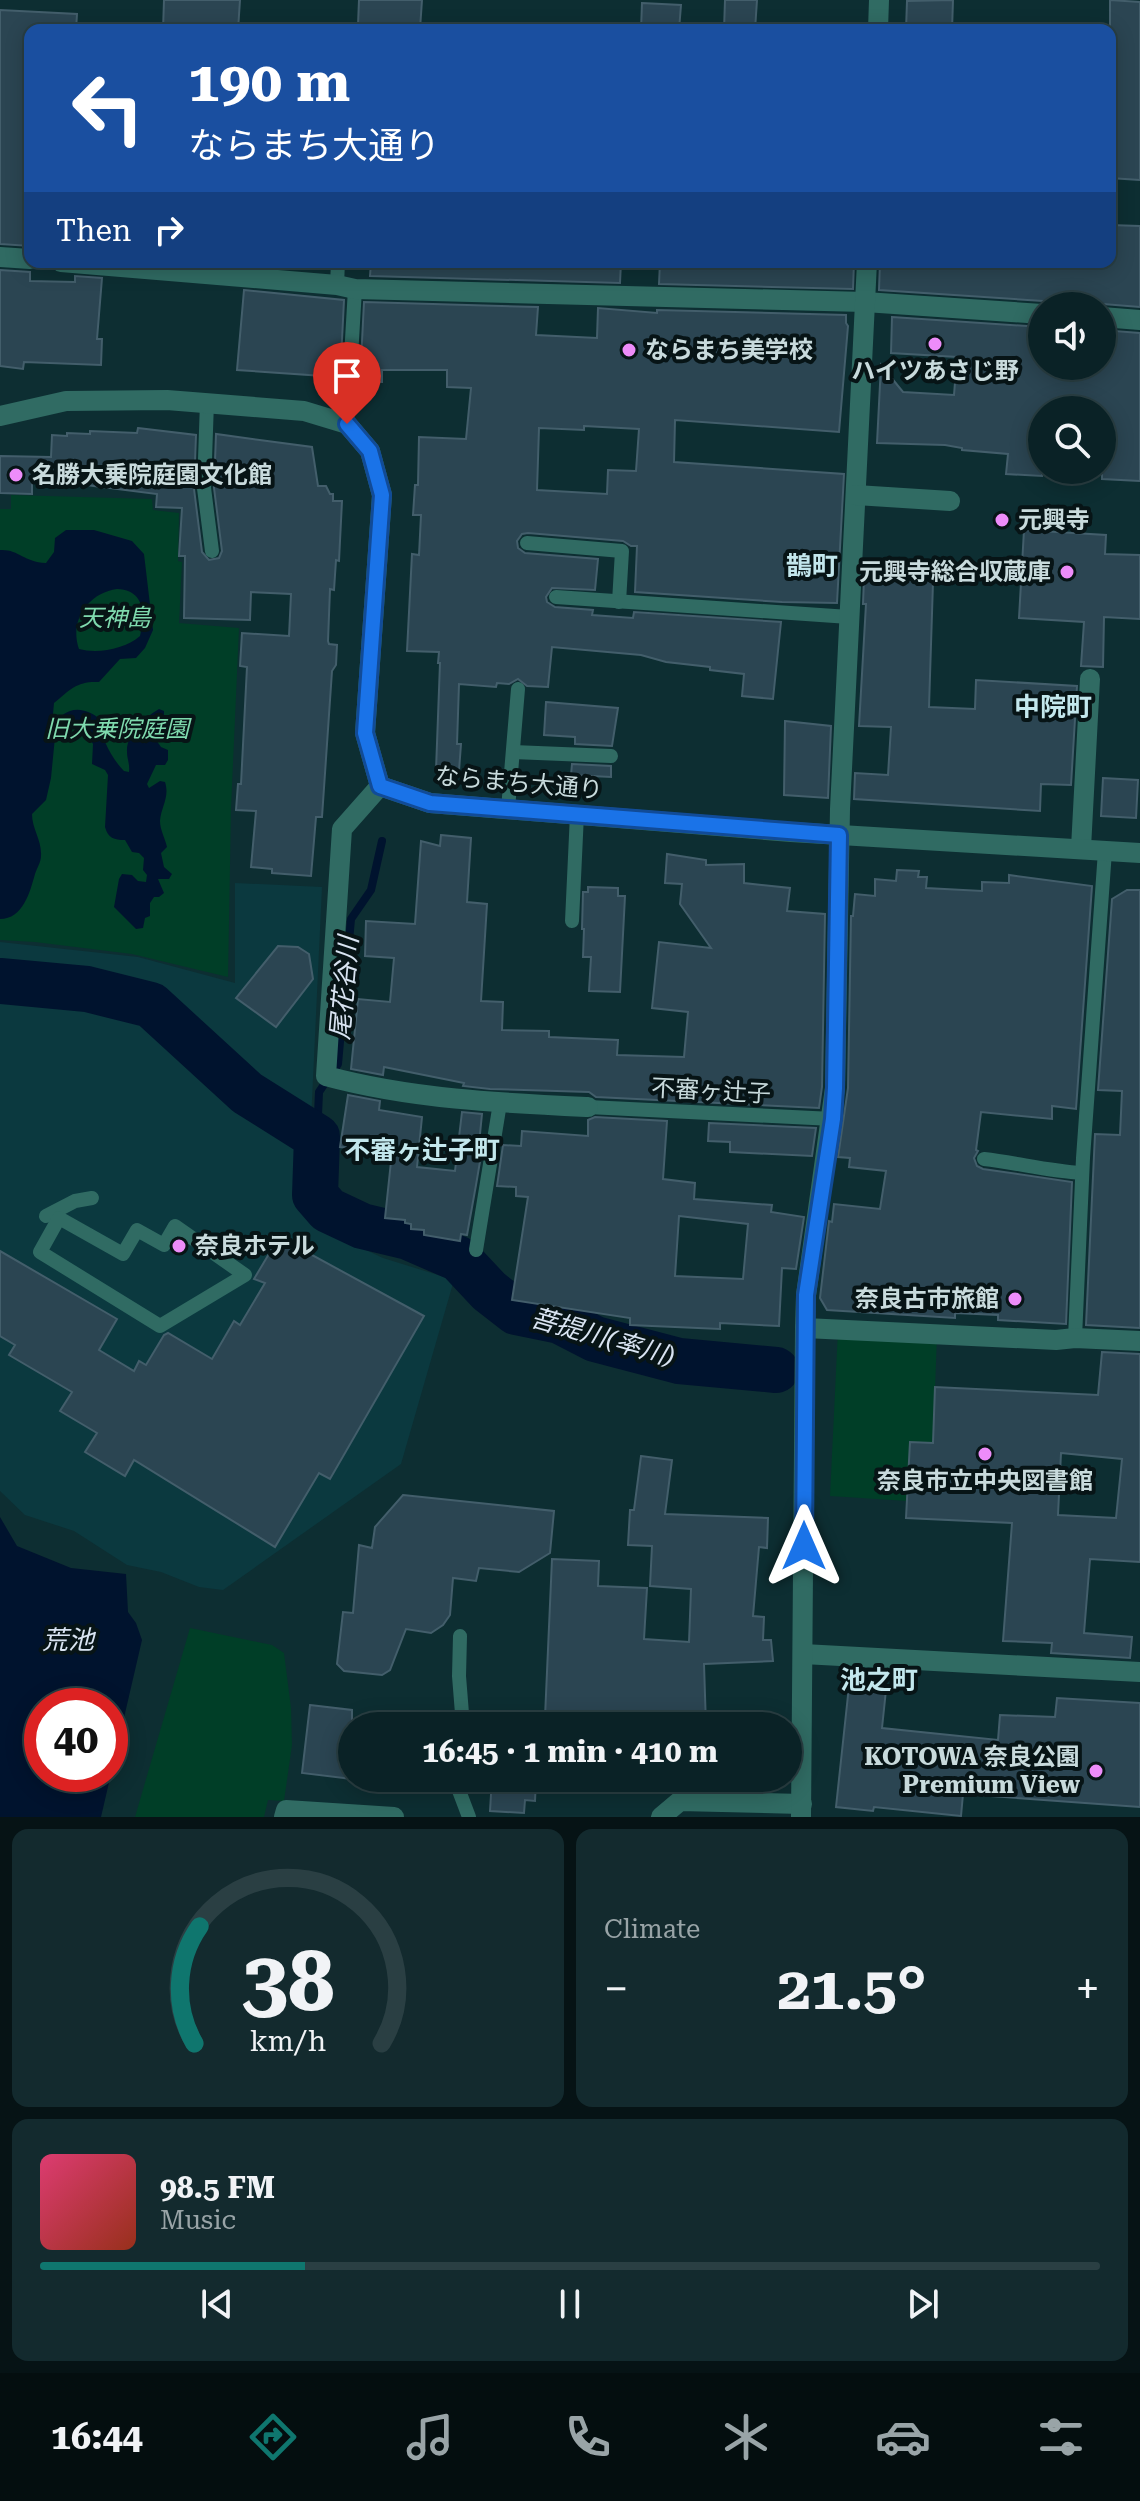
<!DOCTYPE html>
<meta charset="utf-8">
<style>
body{margin:0;font-family:"Roboto Serif","Noto Sans JP",serif;background:#132a2e;color:#f1f3f6;height:100vh;display:flex;flex-direction:column;font-size:30px;white-space:nowrap}
*{box-sizing:border-box;margin:0}
p{font-size:26px;color:#99a4a7}
.icon{flex:none;width:44px;height:44px;fill:none;stroke:currentColor;stroke-width:2;stroke-linecap:round;stroke-linejoin:round}
.map{position:relative;height:1817px;overflow:hidden}
.drawer{display:flex;flex-direction:column;gap:12px;padding:12px;background:#061315;flex:1}
.drawer>*{flex:none}
.guide{position:absolute;left:24px;top:24px;width:1092px;height:244px;border-radius:16px;box-shadow:0 4px 20px #0003,0 0 0 2px #2a3f43;background:#1a4fa0;color:#fff;overflow:hidden}
.buttons{position:absolute;left:1028px;top:292px;display:grid;gap:16px}
.buttons a{display:grid;place-items:center;width:88px;height:88px;border-radius:50%;background:#0a2226;box-shadow:0 4px 20px #0003,0 0 0 2px #2a3f43;font-size:40px}
.speed{position:absolute;left:24px;top:1688px;display:flex;gap:16px;font-size:40px;font-weight:700;text-align:center}
.speed>*{display:grid;place-content:center;width:104px;height:104px;border-radius:50%;background:#0a2226;box-shadow:0 4px 20px #0003,0 0 0 2px #2a3f43;line-height:1}
.speed .limit{border:12px solid #d22;background:#fff;color:#111}
.pin{position:absolute;display:grid;place-items:center;width:68px;height:68px;color:#fff;margin:-82px -34px;border-radius:50% 50% 50% 0;rotate:-45deg;box-shadow:0 0 8px #0007}
.pin .icon{rotate:45deg}
.me{position:absolute;width:88px;margin:-44px;rotate:0deg;stroke-linejoin:round;filter:drop-shadow(0 0 6px #0008)}
.turn{display:flex;align-items:center;gap:28px;height:168px;padding:0 32px;font-size:36px}
.turn .icon{width:104px;height:104px;stroke-width:2.5}
.turn b{display:block;font-size:56px;line-height:68px}
.then{display:flex;align-items:center;height:76px;padding:0 32px;background:#0003;gap:16px;font-size:30px}
.big{font-size:60px;font-weight:700;line-height:1.1}
.drawer .card{flex:1;display:flex;flex-direction:column;justify-content:center;gap:12px;min-width:0;padding:0 28px;border-radius:16px;background:#132a2e}
.drawer .dial{align-items:center;gap:0}
.dial svg{height:208px;overflow:visible;fill:none;stroke:#2a3f43;stroke-width:7;stroke-linecap:round;text-anchor:middle}
.dial text{fill:#f1f3f6;stroke:none}
.song{display:flex;align-items:center;gap:24px}
.cover{width:96px;height:96px;border-radius:12px;background:linear-gradient(135deg,hsl(340 70% 55%),hsl(10 70% 35%))}
.played{height:8px;border-radius:4px;background:linear-gradient(90deg,#0f766e 25%,#2a3f43 25%)}
.keys{display:flex;justify-content:space-around;direction:ltr}
.heat{display:flex;justify-content:space-between;align-items:center;font-size:44px;direction:ltr}
.drawer .tiles{flex:1;display:grid;gap:12px;grid-template-columns:1fr 1fr}
.card:last-child{grid-column:span 2}
.trip{position:absolute;left:338px;top:1712px;width:464px;height:80px;border-radius:40px;background:#0a2226;box-shadow:0 4px 20px #0003,0 0 0 2px #2a3f43;font-weight:700;line-height:80px;text-align:center}
.menu{display:flex;height:128px;justify-content:space-around;align-items:center;background:#040e0f;color:#99a4a7}
.menu .icon{width:56px;height:56px}
.menu .selected{color:#0f766e}
.menu b{font-size:36px;color:#f1f3f6}
.map>svg:first-child{display:block}
</style>
<div class="map">
<svg width="1140" height="1817" viewBox="0 0 1140 1817">
<rect width="100%" height="100%" fill="#0d2e32"/>
<!-- built -->
<path fill="#0b393f" d="M235,883L322,887L307,1206L332,1234L383,1258L454,1280L401,1464L223,1590L199,1587L161,1572L127,1565L74,1531L25,1515L0,1491V942L138,957L235,983Z"/>
<!-- green -->
<g fill="#003e27">
<path d="M11,495L152,499L153,510L179,513L178,561L182,562L179,623L239,628L231,808L228,977L132,954L35,942L0,940V509H11Z"/>
<path d="M838,1330L937,1335L933,1443L910,1442L907,1501L830,1496Z"/>
<path d="M190,1628L272,1645L284,1653L291,1708L292,1745L284,1801L268,1800L264,1817H135Z"/>
</g>
<!-- water -->
<g fill="#00132e" fill-rule="evenodd">
<path d="M66,530H94L132,541L144,554L153,630L145,648L136,658L120,659L99,682C77,681 71,689 54,703L53,714L61,716C74,706 87,709 100,719C100,737 112,759 124,771L129,772C130,764 127,759 127,752C126,734 144,718 159,709L164,711V716L159,720L154,737L161,747L168,750V760L165,765H156L147,784L149,788L160,781L165,782C170,797 161,807 160,821C160,830 165,838 167,847L161,853L164,867L172,874L169,879H158L164,893L159,897H154L150,903V916L145,918L143,928L136,929L114,907L119,879L122,874L132,875L138,881L146,882L147,875L143,870L144,858L139,853L132,852L125,840C114,840 108,838 105,827L108,775L105,770L92,764L93,744L83,728L61,723L56,727L51,778L46,800L32,814C32,829 42,840 41,856C41,862 37,868 35,874C30,892 23,919 0,919V550C19,549 23,562 46,563L54,552L55,538ZM117,589C145,590 145,614 140,636C125,649 98,654 79,649C69,621 88,593 117,589Z"/>
<path d="M0,1517L17,1546L71,1568L126,1574L128,1612L136,1623L142,1640L101,1817H0ZM110,1706V1774H42V1706Z"/>
</g>
<g fill="none" stroke-linecap="round" stroke-linejoin="round">
<!-- stream -->
<path stroke="#00132e" stroke-width="8" d="M317,1137L319,1092L338,1064L351,919L371,890L382,841"/>
<!-- river -->
<path stroke="#00132e" stroke-width="46" d="M0,981L87,989L151,1005L247,1093L317,1137L315,1195L328,1210L362,1226L408,1237L459,1259L489,1291L516,1312L560,1321L595,1339L679,1361L776,1370"/>
</g>
<!-- building -->
<g fill="#2b4552" stroke="#435e6b" stroke-width="2" fill-rule="evenodd">
<path d="M164,0H240L238,30H163Z"/>
<path d="M359,0H422L420,29L358,25Z"/>
<path d="M725,0H757L755,30H724Z"/>
<path d="M953,0L952,30H906L907,1Z"/>
<path d="M1110,0L1140,2V180L1110,178Z"/>
<path d="M642,3L681,5L679,30H641Z"/>
<path d="M0,10L77,14L76,30H30V246L0,244Z"/>
<path d="M1110,225L1140,226V307L1103,304L1052,306L1043,301L879,290L880,262H1110Z"/>
<path d="M371,262H621L620,283L370,276Z"/>
<path d="M660,262H854L853,289L659,284Z"/>
<path d="M0,270L30,272V281L75,282V276L102,278L97,339H102L101,365L24,362L23,369L0,366Z"/>
<path d="M244,290L344,300L340,380L323,379V376L237,370Z"/>
<path d="M364,302L538,307L536,335L597,338L598,308L657,313V310L846,315V323L848,326L839,432L675,420L674,462L844,474L837,603L782,602L635,592L637,546H631L623,541L528,533L522,534L517,541L518,548L525,553L598,559L595,590L552,588L546,597L547,602L555,607L593,610L592,615L633,618L634,612L781,622L773,699L742,696L744,674L710,670V667L666,662L641,655L552,647L548,687L527,686L518,679L509,684L497,683L496,687L459,684L457,744H461L459,771L436,770L440,663H438L439,652L407,651L412,554L419,555L421,515H413L415,485H418L419,437L466,439L471,388L447,387V370H382V382L360,381ZM584,426L639,429L636,471L608,470L607,494L537,490L539,428L584,430Z"/>
<path d="M892,317L1042,327V366H1102V330L1140,333V481L1102,479V410H1042V476L1006,474L1008,454L962,450V448L945,445L877,443L881,365L903,392L954,395L957,357L891,353Z"/>
<path d="M138,428L196,435L194,489L202,552L209,560L219,558L222,551L214,488L216,434L312,447L318,486H326L330,494H333V501H342L339,561L336,560L334,590L330,589L328,641L329,644L337,645L336,665L332,671L322,817H316L311,876L272,873V869L251,867L256,811L236,810L238,784H241L247,667L240,666L242,633L289,636L291,594L251,592L250,620L184,618L185,556H179L182,508L156,507L157,494L86,485L32,482V494L0,493V456L51,457L52,435L67,436V433L90,434V431L137,433Z"/>
<path d="M1024,530L1106,535L1105,554L1140,555V619L1104,617L1103,667L1081,666L1084,622L1019,618Z"/>
<path d="M864,578L933,582L929,707L975,709L976,680L1077,686L1071,785L1041,784L1040,811L854,799L855,773L888,775L891,727L859,726L866,604H863Z"/>
<path d="M546,702L618,708L612,746L575,744V737L544,735Z"/>
<path d="M785,721L831,726L828,798L784,795Z"/>
<path d="M572,764L611,766V777L571,775Z"/>
<path d="M1103,778L1138,780L1136,818L1101,816Z"/>
<path d="M441,835L471,838L467,902L487,904L481,1001L503,1002L502,1030L549,1031V1037L618,1040L617,1055L684,1057L688,1012L652,1008L659,942L711,948L680,904L682,884L665,883L667,854L706,860V865L744,864V883L790,888L787,911L825,914L822,1087L819,1108L596,1097L589,1092L490,1089L463,1086L464,1083L384,1067L383,1075L351,1069L358,999L390,1002L394,958L365,956L366,921L415,924L421,841L440,846Z"/>
<path d="M897,870L919,871L918,877H927L926,888L982,891V882L1009,883V875L1092,886L1076,1109L1052,1106V1119L981,1112L976,1150L978,1151L974,1158L977,1166L983,1169L1072,1182L1066,1324L998,1320V1315L955,1313V1318L827,1310L820,1298L829,1221L832,1222L834,1204L880,1209L886,1171L849,1167L850,1158L838,1157L848,1088L851,916H853L855,894L875,896V879L896,881Z"/>
<path d="M588,887L618,888V896H625L620,992L589,991L591,957H583L584,929H582L583,892H588Z"/>
<path d="M1127,890H1140V1328L1086,1325L1095,1134L1120,1135L1122,1091L1098,1090L1112,899Z"/>
<path d="M278,946L298,947L309,954L313,979L276,1027L236,998Z"/>
<path d="M348,1095L380,1101L379,1110L422,1117L417,1167L455,1171L462,1112L482,1114L479,1144H483L476,1185L467,1235L461,1234L460,1241L424,1235V1230L411,1229V1224L405,1223V1220L385,1218L392,1152L340,1147Z"/>
<path d="M595,1117L667,1121L663,1179L695,1183L694,1199L772,1205L771,1212L804,1217L796,1269L782,1268L779,1326L720,1323V1329L630,1325V1318L512,1300L528,1197L516,1196V1187L497,1186L503,1145L521,1146L522,1131L588,1136V1120ZM679,1216L748,1224L743,1279L675,1276Z"/>
<path d="M709,1123L816,1128L812,1156L730,1152V1142L708,1141Z"/>
<path d="M279,1237L424,1316L330,1479L319,1473L275,1547L134,1460L125,1476L85,1452L97,1433L60,1411L72,1392L9,1355L15,1345L0,1336V1251L117,1319L99,1350L134,1371L139,1361L146,1365L164,1335L168,1333L212,1359L234,1321L240,1325L265,1283L254,1279Z"/>
<path d="M1102,1352L1140,1354V1562L1090,1559L1084,1633L1132,1637L1130,1658L1051,1653L1052,1643L1003,1641L1012,1523L906,1518L910,1442L933,1443L935,1387L1098,1395ZM1061,1453L1122,1459L1116,1518L1058,1515Z"/>
<path d="M641,1456L672,1460L665,1514L768,1518L767,1548L759,1547L753,1616L764,1617L763,1640H771L773,1661L704,1664L706,1726H629V1722L545,1717L552,1559L599,1561L598,1586L647,1588L644,1639L689,1642L691,1589L650,1586L652,1546L628,1545L630,1510H634Z"/>
<path d="M403,1495L554,1511L550,1553L519,1572L479,1568L476,1581L453,1578L450,1615L443,1625L431,1633L406,1629L390,1670L382,1675L344,1671L337,1664L343,1612L353,1613L359,1545L372,1548L375,1527Z"/>
<path d="M849,1686L886,1690L882,1728L998,1740L1000,1715L1055,1717L1057,1698L1140,1703V1807L963,1794L961,1816L874,1807L873,1811L836,1807Z"/>
<path d="M310,1705L352,1710V1779L302,1773Z"/>
<path d="M492,1778H536L535,1801L525,1800L524,1813L490,1811Z"/>
</g>
<g fill="none" stroke-linecap="round" stroke-linejoin="round">
<!-- service -->
<g stroke="#306b63" stroke-width="14">
<path d="M337,285L338,262"/>
<path d="M207,402L204,488L212,551"/>
<path d="M347,424L355,289"/>
<path d="M527,543L622,551L619,602"/>
<path d="M556,597L849,617"/>
<path d="M513,752L611,756"/>
<path d="M508,809L518,689"/>
<path d="M572,921L577,814"/>
<path d="M588,1107L833,1119"/>
<path d="M984,1159C1018,1163 1049,1171 1082,1173"/>
<path d="M46,1216L75,1201L92,1198"/>
<path d="M59,1218L123,1254L137,1230L164,1245L175,1226L245,1275L160,1326L40,1252Z"/>
<path d="M476,1250L500,1103"/>
<path d="M1075,1338L1083,1158L1105,851"/>
<path d="M460,1636L459,1676L463,1726"/>
<path d="M459,1778L458,1788L469,1817"/>
</g>
<!-- minor -->
<g stroke="#306b63" stroke-width="20">
<path d="M878,30L879,0"/>
<path d="M0,257L30,259"/>
<path d="M61,262L337,285L355,289L865,302L1042,314"/>
<path d="M867,262L840,809L835,1088L806,1295L805,1328L1056,1340L1075,1338L1140,1341"/>
<path d="M1102,317L1140,320"/>
<path d="M856,495L950,501"/>
<path d="M380,786L342,829L326,1076C411,1099 501,1103 588,1107"/>
<path d="M1081,848L1090,679"/>
<path d="M803,1654L1140,1672"/>
<path d="M284,1817L286,1810L394,1817"/>
<path d="M661,1817L680,1801L802,1804"/>
</g>
<!-- tertiary -->
<g stroke="#306b63" stroke-width="20">
<path d="M0,416L66,401L167,400L304,411L347,424L370,451L382,495L365,733L380,786L430,803L791,832L1140,853"/>
<path d="M801,1817L805,1328"/>
</g>
</g>
<g fill="none" stroke-linecap="round" stroke-linejoin="round">
<defs>
<path id="route" d="M347,424L370,451L382,495L365,733L380,786L430,803L839,835L835,1088L833,1119L806,1295L804,1546"/>
</defs>
<!-- route casing -->
<use href="#route" stroke="#114b97" stroke-width="20"/>
<!-- route -->
<use href="#route" stroke="#1a73e8" stroke-width="14"/>
</g>
<!-- markers -->
<g fill="#ed8cf9" stroke="#071416" stroke-width="3">
<circle cx="935" cy="344" r="8"/>
<circle cx="629" cy="350" r="8"/>
<circle cx="16" cy="475" r="8"/>
<circle cx="1002" cy="520" r="8"/>
<circle cx="1067" cy="572" r="8"/>
<circle cx="179" cy="1246" r="8"/>
<circle cx="1015" cy="1299" r="8"/>
<circle cx="985" cy="1454" r="8"/>
<circle cx="1096" cy="1771" r="8"/>
</g>
<g text-anchor="middle" stroke-width="8" stroke-linejoin="round" paint-order="stroke">
<!-- poi labels -->
<g font-size="24" font-weight="bold" fill="#c8dadc" stroke="#071416" text-anchor="start">
<text x="645" y="358">ならまち美学校</text>
<text x="935" y="379" text-anchor="middle">ハイツあさじ野</text>
<text x="32" y="483">名勝大乗院庭園文化館</text>
<text x="1018" y="528">元興寺</text>
<text x="1051" y="580" text-anchor="end">元興寺総合収蔵庫</text>
<text x="195" y="1254">奈良ホテル</text>
<text x="999" y="1307" text-anchor="end">奈良古市旅館</text>
<text x="985" y="1489" text-anchor="middle">奈良市立中央図書館</text>
<text x="1080" y="1765" text-anchor="end">KOTOWA 奈良公園<tspan x="1080" dy="28">Premium View</tspan></text>
</g>
<!-- park labels -->
<g font-size="24" font-style="italic" fill="#7fdaae" stroke="#071416">
<text x="115" y="626">天神島</text>
<text x="117" y="737">旧大乗院庭園</text>
</g>
<!-- street labels -->
<g font-size="24" fill="#c8dadc" stroke="#071416">
<text transform="translate(519 783) rotate(5)" y="8">ならまち大通り</text>
<text transform="translate(711 1091) rotate(3)" y="8">不審ヶ辻子</text>
</g>
<!-- neighbourhood labels -->
<g font-size="26" font-weight="bold" fill="#c3e7ed" stroke="#071416">
<text x="812" y="575">鵲町</text>
<text x="1053" y="716">中院町</text>
<text x="422" y="1159">不審ヶ辻子町</text>
<text x="879" y="1689">池之町</text>
</g>
<!-- water labels -->
<g font-size="26" font-style="italic" fill="#d9e4f2" stroke="#071416">
<text transform="translate(344 988) rotate(-85)" y="9">尾花谷川</text>
<text transform="translate(603 1337) rotate(16)" y="9">菩提川(率川)</text>
<text x="68" y="1649">荒池</text>
</g>
</g>
</svg>
<div class="buttons">
<a><svg class="icon" aria-label="sound" viewBox="0 0 24 24"><path d="M4 9h4l5-4v14l-5-4H4zM17 9q2 3 0 6"/></svg></a>
<a><svg class="icon" aria-label="search" viewBox="0 0 24 24"><circle cx="10" cy="10" r="6"/><path d="M15 15l6 6"/></svg></a>
</div>
<div class="speed"><div class="limit">40</div></div>
<div class="pin" style="left:347px;top:424px;background:#d93025"><svg class="icon" aria-label="arrive" viewBox="0 0 24 24"><path d="M6 21V4h12l-3 4 3 4H6"/></svg></div>
<svg class="me" style="left:804px;top:1546px" viewBox="-20 -20 40 40"><path d="M0-17L14 15 0 8-14 15z" fill="#1a73e8" stroke="#fff" stroke-width="4"/></svg>
<div class="trip">16:45 · 1 min · 410 m</div>
<div class="guide">
<div class="turn"><svg class="icon" aria-label="left" viewBox="0 0 24 24"><path d="M17 20v-9H6M10 6l-5 5 5 5"/></svg><div><b>190 m</b>ならまち大通り</div></div>
<div class="then">Then<svg class="icon" aria-label="right" viewBox="0 0 24 24"><path d="M7 20v-9h11M14 6l5 5-5 5"/></svg></div>
</div>
</div>
<section class="drawer">
<div class="tiles">
<div class="card dial"><svg viewBox="0 0 100 80">
<path d="M14 69A42 42 0 1 1 86 69"/>
<path d="M14 69A42 42 0 0 1 16 24" stroke="#0f766e"/>
<text x="50" y="56" font-size="32" font-weight="700">38</text>
<text x="50" y="72" font-size="11">km/h</text>
</svg></div>
<div class="card"><p>Climate</p>
<div class="heat"><a>−</a><b class="big">21.5°</b><a>+</a></div>
</div>
<div class="card">
<div class="song"><i class="cover"></i><div><b>98.5 FM</b><p>Music</p></div></div>
<div class="played"></div>
<div class="keys"><svg class="icon" aria-label="previous" viewBox="0 0 24 24"><path d="M18 5L8 12l10 7zM5 5v14"/></svg><svg class="icon" aria-label="pause" viewBox="0 0 24 24"><path d="M8 5v14M16 5v14"/></svg><svg class="icon" aria-label="next" viewBox="0 0 24 24"><path d="M6 5l10 7-10 7zM19 5v14"/></svg></div>
</div>
</div>
</section>
<nav class="menu">
<b>16:44</b>
<svg class="icon selected" aria-label="directions" viewBox="0 0 24 24"><path d="M12 3l9 9-9 9-9-9zM9 14v-3h6M13 9l2 2-2 2"/></svg>
<svg class="icon" aria-label="music" viewBox="0 0 24 24"><path d="M9 18V5l10-2v13"/><circle cx="6" cy="18" r="3"/><circle cx="16" cy="16" r="3"/></svg>
<svg class="icon" aria-label="phone" viewBox="0 0 24 24"><path d="M5 4h4l2 5-3 2q2 4 5 5l2-3 5 2v4C11 20 4 13 5 4z"/></svg>
<svg class="icon" aria-label="climate" viewBox="0 0 24 24"><path d="M12 3v18M4 7l16 10M4 17L20 7"/></svg>
<svg class="icon" aria-label="car" viewBox="0 0 24 24"><path d="M5 17H2v-5l4-1 3-4h7l3 4 3 1v5h-3M9 17h6M6 11h13"/><circle cx="7" cy="17" r="2"/><circle cx="17" cy="17" r="2"/></svg>
<svg class="icon" aria-label="filters" viewBox="0 0 24 24"><path d="M4 7h16M4 17h16"/><circle cx="9" cy="7" r="2"/><circle cx="15" cy="17" r="2"/></svg>
</nav>
